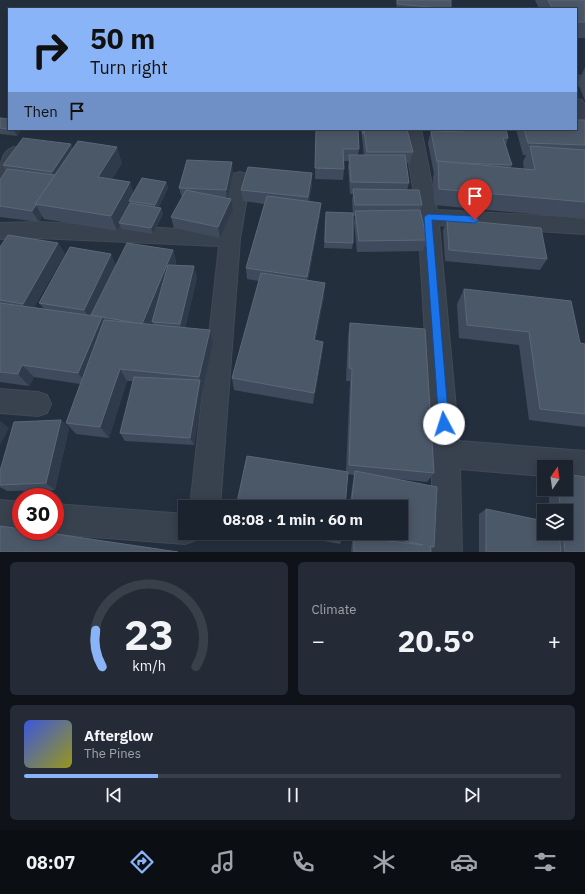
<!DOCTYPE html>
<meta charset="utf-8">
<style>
body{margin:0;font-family:"IBM Plex Sans",sans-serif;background:#242b36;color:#f1f3f6;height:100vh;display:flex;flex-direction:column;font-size:15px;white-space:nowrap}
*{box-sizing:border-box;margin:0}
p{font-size:13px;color:#a0a4aa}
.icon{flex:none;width:22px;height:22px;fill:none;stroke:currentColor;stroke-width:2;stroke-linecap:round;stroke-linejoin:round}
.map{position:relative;height:552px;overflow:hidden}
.panel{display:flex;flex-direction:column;gap:10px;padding:10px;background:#0f1319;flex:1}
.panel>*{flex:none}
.hud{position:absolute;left:8px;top:8px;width:569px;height:122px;border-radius:0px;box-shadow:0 2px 10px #0003,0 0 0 1px #39404a;background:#8ab4f8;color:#111;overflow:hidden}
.needle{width:26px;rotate:13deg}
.buttons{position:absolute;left:537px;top:460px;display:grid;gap:8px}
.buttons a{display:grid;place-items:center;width:36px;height:36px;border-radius:0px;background:#1b232e;box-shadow:0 2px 10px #0003,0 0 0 1px #39404a;font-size:20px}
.speed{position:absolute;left:12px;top:488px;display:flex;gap:8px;font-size:20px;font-weight:700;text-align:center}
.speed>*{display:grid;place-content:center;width:52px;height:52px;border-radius:50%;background:#1b232e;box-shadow:0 2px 10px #0003,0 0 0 1px #39404a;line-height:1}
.speed .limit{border:6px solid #d22;background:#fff;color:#111}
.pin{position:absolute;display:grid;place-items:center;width:34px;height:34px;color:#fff;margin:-41px -17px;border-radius:50% 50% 50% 0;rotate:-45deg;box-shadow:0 0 4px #0007}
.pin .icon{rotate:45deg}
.me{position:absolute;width:44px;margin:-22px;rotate:355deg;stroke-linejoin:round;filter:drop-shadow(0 0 3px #0008)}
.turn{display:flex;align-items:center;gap:14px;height:84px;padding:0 16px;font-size:18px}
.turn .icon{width:52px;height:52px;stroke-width:2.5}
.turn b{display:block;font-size:28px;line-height:34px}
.then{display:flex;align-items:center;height:38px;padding:0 16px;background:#0003;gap:8px;font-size:15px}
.big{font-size:30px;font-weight:800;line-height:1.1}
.panel .tile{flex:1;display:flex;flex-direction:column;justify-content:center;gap:6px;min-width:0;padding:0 14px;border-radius:6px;background:#242b36}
.panel .dial{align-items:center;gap:0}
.dial svg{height:104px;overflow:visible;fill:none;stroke:#39404a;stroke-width:7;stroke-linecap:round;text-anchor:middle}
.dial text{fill:#f1f3f6;stroke:none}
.song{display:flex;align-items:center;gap:12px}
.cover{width:48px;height:48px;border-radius:6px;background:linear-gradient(135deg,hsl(230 70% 55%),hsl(60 70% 35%))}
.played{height:4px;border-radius:2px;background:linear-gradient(90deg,#8ab4f8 25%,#39404a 25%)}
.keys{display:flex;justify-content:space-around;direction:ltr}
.heat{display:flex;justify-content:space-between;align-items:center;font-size:22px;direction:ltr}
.panel .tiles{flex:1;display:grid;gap:10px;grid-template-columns:1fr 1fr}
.tile:last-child{grid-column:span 2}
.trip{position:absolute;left:178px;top:500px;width:230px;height:40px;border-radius:0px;background:#1b232e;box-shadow:0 2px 10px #0003,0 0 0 1px #39404a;font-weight:800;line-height:40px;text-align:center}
.tabs{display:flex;height:64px;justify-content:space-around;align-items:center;background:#0b0e12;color:#a0a4aa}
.tabs .icon{width:28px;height:28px}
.tabs .selected{color:#8ab4f8}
.tabs b{font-size:18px;color:#f1f3f6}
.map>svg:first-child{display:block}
</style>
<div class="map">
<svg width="585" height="552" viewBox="0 0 585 552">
<rect width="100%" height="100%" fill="#242f3e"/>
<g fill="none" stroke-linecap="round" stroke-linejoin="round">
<defs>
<g id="minor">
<path d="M585,75V85L576,86V76Z"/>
<path d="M576,99L582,100L585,105V130L579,128L576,123Z"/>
<path d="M403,129H421L437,210L585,218V234L439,225L459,441L585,451V479L566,477V467H544V476L460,469L462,552H432V454L418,217Z"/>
<path d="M14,147L20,149L23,153L7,179L0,181C0,167 0,151 14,147Z"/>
<path d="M240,172L247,174L250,179L240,239L220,507H190L219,246L37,238L0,239V223L37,222L221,231L230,179L233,174Z"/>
<path d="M0,389L38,392L47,395L51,404L47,413L38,416L0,413Z"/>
<path d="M0,500L21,502V531H23L21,532L0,530Z"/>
<path d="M55,504L185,514V533H198L196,540L185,544L55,534L48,531H55Z"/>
</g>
</defs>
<!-- minor casing -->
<use href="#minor" stroke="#414a57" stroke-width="2"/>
<!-- minor -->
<use href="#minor" fill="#38414e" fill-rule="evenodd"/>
</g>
<!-- wall -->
<g fill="#3f4b5c" fill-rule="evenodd">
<path d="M397,0H451V9H396Z"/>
<path d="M535,0H585V38H576V9H539Z"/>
<path d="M585,67V101L578,83Z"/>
<path d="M0,118L9,129H23L17,136L0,134Z"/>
<path d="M585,120V219L434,205L433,177L434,174L428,143L431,131H456V129H506L508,138L506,145L512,165L510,168L524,169L523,162L526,155H523L516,129H576Z"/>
<path d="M316,129H358L359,149L358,155H364L361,129H401L413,152L410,163H406L409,183L407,190L422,205L420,210L427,240L423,251L357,252L354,222L355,216H353L352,200L353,194H350L348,166L349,161H344V169L343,180L315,179Z"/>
<path d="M73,149L122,163L112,179L130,182L133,193L166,182L168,188L158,208H161L163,214L153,234L122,229L120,225L117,231L44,219L42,216L39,222L0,217V180L6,171L3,165Z"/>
<path d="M233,174L228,198L233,210L220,238L174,228L171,217L182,198L179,188Z"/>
<path d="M312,185L309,201L321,203L320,214L308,280L324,297L315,340L323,342L322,355L313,404L234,390L232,378L259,281L247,279L246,268L264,204L243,201L241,190Z"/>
<path d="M325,218L353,243L352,249L324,248Z"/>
<path d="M447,219L547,259L540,270L445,261L443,231Z"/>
<path d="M58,243L65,254L34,307L44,309L39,303L116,265L173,250L176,261L175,265L197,277L185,328L210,330L213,343L203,388L194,445L125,441L120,433L133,381H127L109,438L76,434L66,423L80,384L34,377L29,386L0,382V245L1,246ZM155,313L152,322L154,325H150Z"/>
<path d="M464,289L580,343L585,344V427L529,420L519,345L459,338L457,304Z"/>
<path d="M350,323L434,473L427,482L398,479L434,547L431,550V552H351L352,542L354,537L376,540L346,533H401V507H349L354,475L348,474L346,472L350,381H346L348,336Z"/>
<path d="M61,420L69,428L55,490L7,491L0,487V471Z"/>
<path d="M548,489H566L585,552H479V514L486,509L544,533H566V511H550Z"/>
<path d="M279,533H342V539L340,544Z"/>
</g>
<!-- shaded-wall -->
<g fill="#2f3b4b">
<path d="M14,129H23L17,136L14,130Z"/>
<path d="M71,144L76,156L54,176L52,172Z"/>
<path d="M117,147L122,163L104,193L98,177Z"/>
<path d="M232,162L233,174L227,202L226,190Z"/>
<path d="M312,173V185L308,208V197Z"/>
<path d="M130,182L135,197L129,201L131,206L119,223L120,225L117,231L111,216Z"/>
<path d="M166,182L168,188L157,211L155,205Z"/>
<path d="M231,199L233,210L220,238L218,227Z"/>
<path d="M321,203L320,214L306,288L307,277Z"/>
<path d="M36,205L42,216L39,222L32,211Z"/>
<path d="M161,208L163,214L153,234L151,228Z"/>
<path d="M58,243L65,254L30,314L23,304Z"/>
<path d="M173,250L176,261L147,334L142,324Z"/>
<path d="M111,254L116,265L90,320L84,310Z"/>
<path d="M194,266L197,277L184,334L180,324Z"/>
<path d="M325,283L324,297L313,353L314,340Z"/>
<path d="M102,317L110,330L87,385L78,373Z"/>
<path d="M210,330L213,343L203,388L194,445L190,438L200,381L199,377Z"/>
<path d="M323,342L322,355L313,404L314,393Z"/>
<path d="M22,365L34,377L29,386L18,374Z"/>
<path d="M120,369L127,381L109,438L100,427Z"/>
<path d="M61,420L69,428L55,490L46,483Z"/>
<path d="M0,421L9,428L0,445Z"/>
</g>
<!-- building -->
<g fill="#4b5868" stroke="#5c6777">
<path d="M397,0H451V9L397,4Z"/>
<path d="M548,0H585V22H576V9H553Z"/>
<path d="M0,118L9,119V129H14V130L0,128Z"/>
<path d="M576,120H585V145L528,143L524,129H576Z"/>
<path d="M316,129H358L359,149H343L344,169L315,168Z"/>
<path d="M362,129H401V130H364L363,134Z"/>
<path d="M462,129H506L508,138H503L512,165L458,163L438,161L437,162L431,131L463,132Z"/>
<path d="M364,130H407L413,152H367Z"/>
<path d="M23,138L71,144L52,172L3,165Z"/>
<path d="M78,141L117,147L98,177L130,182L111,216L35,204Z"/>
<path d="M530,146L585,150V202L439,189L438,161L535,170Z"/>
<path d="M349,155H405L409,183L351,182Z"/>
<path d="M187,160L232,162L226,190L179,188Z"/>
<path d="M248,167L312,173L308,197L241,190Z"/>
<path d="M7,169L55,175L35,204L36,205L32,211L0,206V180Z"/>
<path d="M142,178L166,182L155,205L129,201Z"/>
<path d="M353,189L419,190L422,205H355Z"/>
<path d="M186,190L231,199L218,227L171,217Z"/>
<path d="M267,196L321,203L307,277L246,268Z"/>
<path d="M130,203L161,208L151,228L119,223Z"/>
<path d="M420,210L427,240L359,241L355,211Z"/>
<path d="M326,212L353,213V243L325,242Z"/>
<path d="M447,219L541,228L547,259L449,250Z"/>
<path d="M8,235L58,243L23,304L0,300V247Z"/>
<path d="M127,243L173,250L142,324L91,315Z"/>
<path d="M70,247L111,254L84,310L39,303Z"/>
<path d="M168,265L194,266L180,324L152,322Z"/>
<path d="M261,273L325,283L314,340L323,342L314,393L232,378Z"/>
<path d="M464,289L571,301L580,343L585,344V414L540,409L529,332L467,325Z"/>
<path d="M0,303L102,317L78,373L22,365L18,374L0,372Z"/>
<path d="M104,320L210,330L199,377L120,369L100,427L66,423Z"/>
<path d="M350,323L425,329L434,473L349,465L352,369L349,368Z"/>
<path d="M134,377L200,380L190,438L120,433Z"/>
<path d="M61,420L46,483L0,485V471L14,422Z"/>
<path d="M247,456L348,472L345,507H236Z"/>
<path d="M355,471L437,487L434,547L430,546L431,552H354V537L423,545L369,533H401V507H351Z"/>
<path d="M566,474L585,477V552H565L563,533H566V511H561L558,489H566Z"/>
<path d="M486,509L544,521V533H559L561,552H486Z"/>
<path d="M0,526L21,529V531H36L178,552H0Z"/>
<path d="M305,533H342V539Z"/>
</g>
<!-- route -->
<path fill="#1a73e8" stroke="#114b97" d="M428,214L475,216L479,220L475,223L432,220L449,424L448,428L444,430L440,428L439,424L424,217Z"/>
</svg>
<div class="buttons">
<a><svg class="needle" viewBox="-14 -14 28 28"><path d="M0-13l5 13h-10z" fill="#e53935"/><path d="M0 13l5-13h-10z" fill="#a0a4aa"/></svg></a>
<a><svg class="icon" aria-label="layers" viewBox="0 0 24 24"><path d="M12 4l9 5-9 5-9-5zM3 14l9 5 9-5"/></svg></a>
</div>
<div class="speed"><div class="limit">30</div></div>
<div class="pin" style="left:475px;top:220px;background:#d93025"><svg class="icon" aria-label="arrive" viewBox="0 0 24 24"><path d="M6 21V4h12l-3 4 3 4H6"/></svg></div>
<svg class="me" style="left:444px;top:424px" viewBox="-20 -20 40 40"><circle r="19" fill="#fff"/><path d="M0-13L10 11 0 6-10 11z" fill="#1a73e8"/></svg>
<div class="trip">08:08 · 1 min · 60 m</div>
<div class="hud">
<div class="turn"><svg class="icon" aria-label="right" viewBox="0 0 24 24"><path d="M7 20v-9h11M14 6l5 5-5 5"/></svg><div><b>50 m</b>Turn right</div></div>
<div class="then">Then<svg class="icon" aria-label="arrive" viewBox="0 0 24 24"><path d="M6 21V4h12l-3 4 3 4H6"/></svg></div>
</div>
</div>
<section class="panel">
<div class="tiles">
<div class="tile dial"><svg viewBox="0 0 100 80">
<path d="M14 69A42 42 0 1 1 86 69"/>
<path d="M14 69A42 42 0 0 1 9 41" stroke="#8ab4f8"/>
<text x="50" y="56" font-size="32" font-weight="700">23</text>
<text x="50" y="72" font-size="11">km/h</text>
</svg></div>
<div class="tile"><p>Climate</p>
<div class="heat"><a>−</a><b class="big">20.5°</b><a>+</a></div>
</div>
<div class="tile">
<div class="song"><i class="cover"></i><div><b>Afterglow</b><p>The Pines</p></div></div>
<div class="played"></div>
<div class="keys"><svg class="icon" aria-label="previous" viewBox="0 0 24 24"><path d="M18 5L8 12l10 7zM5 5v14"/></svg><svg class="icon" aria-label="pause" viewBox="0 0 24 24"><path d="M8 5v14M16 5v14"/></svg><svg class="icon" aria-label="next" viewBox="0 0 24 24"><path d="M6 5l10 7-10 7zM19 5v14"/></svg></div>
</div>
</div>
</section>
<nav class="tabs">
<b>08:07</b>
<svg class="icon selected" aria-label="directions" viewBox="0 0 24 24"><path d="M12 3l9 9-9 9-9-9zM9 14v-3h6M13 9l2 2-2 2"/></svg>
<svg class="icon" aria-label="music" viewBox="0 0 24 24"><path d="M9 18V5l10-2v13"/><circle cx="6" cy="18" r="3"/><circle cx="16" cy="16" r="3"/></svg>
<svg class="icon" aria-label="phone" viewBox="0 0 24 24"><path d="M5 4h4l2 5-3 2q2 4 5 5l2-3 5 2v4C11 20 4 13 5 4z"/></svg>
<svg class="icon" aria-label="climate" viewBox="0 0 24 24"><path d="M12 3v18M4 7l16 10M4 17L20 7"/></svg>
<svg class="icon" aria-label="car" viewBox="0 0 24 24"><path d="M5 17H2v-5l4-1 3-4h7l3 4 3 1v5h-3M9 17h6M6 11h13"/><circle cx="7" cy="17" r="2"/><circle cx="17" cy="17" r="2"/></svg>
<svg class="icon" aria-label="filters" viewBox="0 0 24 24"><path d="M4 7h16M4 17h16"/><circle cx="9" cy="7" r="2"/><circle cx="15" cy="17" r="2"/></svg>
</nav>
